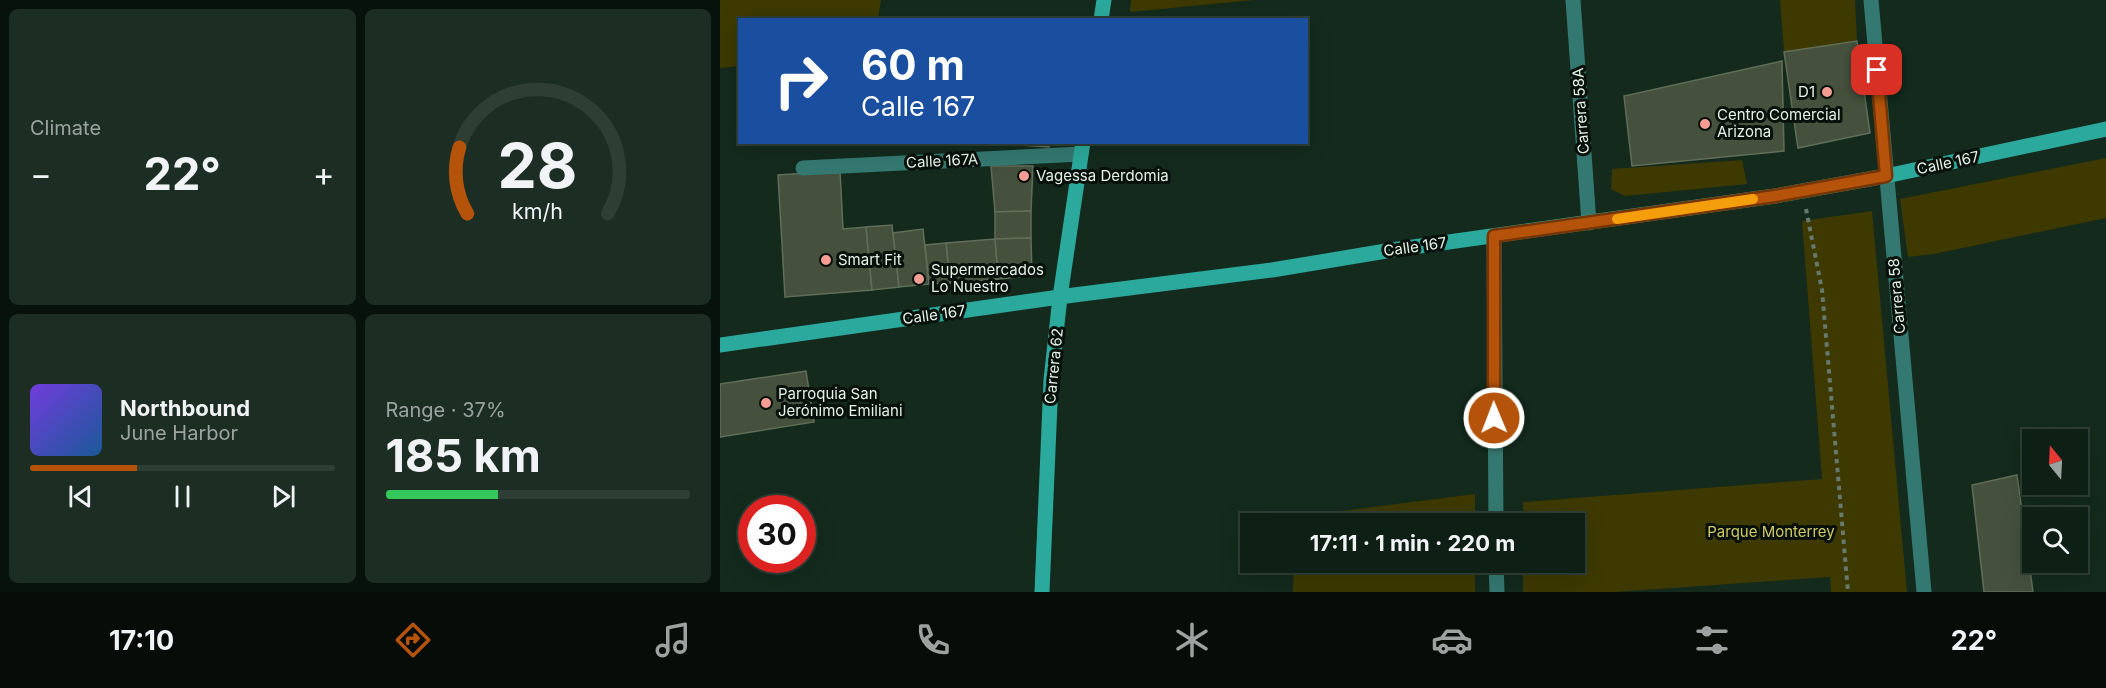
<!DOCTYPE html>
<meta charset="utf-8">
<style>
body{margin:0;font-family:Inter,sans-serif;background:#1c2d23;color:#f1f3f6;height:100vh;display:flex;flex-direction:column;font-size:22px;white-space:nowrap}
*{box-sizing:border-box;margin:0}
p{font-size:20px;color:#9ba3a1}
.icon{flex:none;width:33px;height:33px;fill:none;stroke:currentColor;stroke-width:2;stroke-linecap:round;stroke-linejoin:round}
.map{position:relative;flex:1;overflow:hidden}
.sheet{display:flex;flex-direction:column;gap:9px;padding:9px;background:#08120c;width:720px}
.sheet>*{flex:none}
.guide{position:absolute;left:18px;top:18px;width:570px;height:126px;border-radius:0px;box-shadow:0 6px 24px #0002,0 0 0 2px #2e3e35;background:#1a4fa0;color:#fff;overflow:hidden}
.needle{width:39px;rotate:342deg}
.controls{position:absolute;left:1302px;top:429px;display:grid;gap:12px}
.controls a{display:grid;place-items:center;width:66px;height:66px;border-radius:0px;background:#0e2016;box-shadow:0 6px 24px #0002,0 0 0 2px #2e3e35;font-size:30px}
.speed{position:absolute;left:18px;top:495px;display:flex;gap:12px;font-size:30px;font-weight:700;text-align:center}
.speed>*{display:grid;place-content:center;width:78px;height:78px;border-radius:50%;background:#0e2016;box-shadow:0 6px 24px #0002,0 0 0 2px #2e3e35;line-height:1}
.speed .limit{border:9px solid #d22;background:#fff;color:#111}
.pin{position:absolute;display:grid;place-items:center;width:51px;height:51px;color:#fff;margin:-26px;border-radius:12px;box-shadow:0 3px 9px #0006}
.me{position:absolute;width:66px;margin:-33px;rotate:359deg;stroke-linejoin:round;filter:drop-shadow(0 0 4px #0008)}
.turn{display:flex;align-items:center;gap:21px;height:126px;padding:0 24px;font-size:27px}
.turn .icon{width:78px;height:78px;stroke-width:2.5}
.turn b{display:block;font-size:42px;line-height:51px}
.big{font-size:45px;font-weight:700;line-height:1.1}
.sheet .widget{flex:1;display:flex;flex-direction:column;justify-content:center;gap:9px;min-width:0;padding:0 21px;border-radius:9px;background:#1c2d23}
.sheet .dial{align-items:center;gap:0}
.dial svg{height:156px;overflow:visible;fill:none;stroke:#2e3e35;stroke-width:7;stroke-linecap:round;text-anchor:middle}
.dial text{fill:#f1f3f6;stroke:none}
.song{display:flex;align-items:center;gap:18px}
.cover{width:72px;height:72px;border-radius:9px;background:linear-gradient(135deg,hsl(260 70% 55%),hsl(210 70% 35%))}
.played{height:6px;border-radius:3px;background:linear-gradient(90deg,#b45309 35%,#2e3e35 35%)}
.keys{display:flex;justify-content:space-around;direction:ltr}
.heat{display:flex;justify-content:space-between;align-items:center;font-size:33px;direction:ltr}
.charge{height:9px;border-radius:4px;background:linear-gradient(90deg,#34c759 37%,#2e3e35 0)}
.sheet .tiles{flex:1;display:grid;gap:9px;grid-template-columns:repeat(2,1fr)}
.trip{position:absolute;left:520px;top:513px;width:345px;height:60px;border-radius:0px;background:#0e2016;box-shadow:0 6px 24px #0002,0 0 0 2px #2e3e35;font-weight:700;line-height:60px;text-align:center}
.dock{display:flex;height:96px;justify-content:space-around;align-items:center;background:#060d09;color:#9ba3a1}
.dock .icon{width:42px;height:42px}
.dock .selected{color:#b45309}
.dock b{font-size:27px;color:#f1f3f6}
main{display:flex;flex:1;min-height:0}
.map>svg:first-child{display:block}
</style>
<main>
<section class="sheet">
<div class="tiles">
<div class="widget"><p>Climate</p>
<div class="heat"><a>−</a><b class="big">22°</b><a>+</a></div>
</div>
<div class="widget dial"><svg viewBox="0 0 100 80">
<path d="M14 69A42 42 0 1 1 86 69"/>
<path d="M14 69A42 42 0 0 1 10 35" stroke="#b45309"/>
<text x="50" y="56" font-size="32" font-weight="700">28</text>
<text x="50" y="72" font-size="11">km/h</text>
</svg></div>
<div class="widget">
<div class="song"><i class="cover"></i><div><b>Northbound</b><p>June Harbor</p></div></div>
<div class="played"></div>
<div class="keys"><svg class="icon" aria-label="previous" viewBox="0 0 24 24"><path d="M18 5L8 12l10 7zM5 5v14"/></svg><svg class="icon" aria-label="pause" viewBox="0 0 24 24"><path d="M8 5v14M16 5v14"/></svg><svg class="icon" aria-label="next" viewBox="0 0 24 24"><path d="M6 5l10 7-10 7zM19 5v14"/></svg></div>
</div>
<div class="widget"><p>Range · 37%</p><b class="big">185 km</b><div class="charge"></div></div>
</div>
</section>
<div class="map">
<svg width="1386" height="592" viewBox="0 0 1386 592">
<rect width="100%" height="100%" fill="#132a1d"/>
<!-- green -->
<g fill="#3d3900">
<path d="M0,0H161L158,19L20,20L19,66L0,68Z"/>
<path d="M411,0H535L410,12Z"/>
<path d="M1060,0H1135L1137,41L1064,52Z"/>
<path d="M1386,158V218L1214,254L1188,257L1180,199Z"/>
<path d="M1022,160L1027,184L905,196L891,189L892,169Z"/>
<path d="M1152,211L1187,592H1111L1110,577L894,592H803V563L855,562V524L803,523V502L1102,479L1082,221Z"/>
<path d="M755,494V523H574V517Z"/>
<path d="M574,563H755V592H573Z"/>
</g>
<!-- building -->
<g fill="#45513c" stroke="#616e57" stroke-width="1.5">
<path d="M1137,41L1150,133L1078,148L1064,52Z"/>
<path d="M1062,61L1064,151L912,166L904,96Z"/>
<path d="M284,142H329V147L283,144Z"/>
<path d="M271,166H313L311,211L275,212Z"/>
<path d="M120,171L123,229L146,227L152,290L65,297L58,175Z"/>
<path d="M311,211V238L275,239V212Z"/>
<path d="M172,225L179,287L152,290L146,227Z"/>
<path d="M203,229L209,284L179,287L173,233Z"/>
<path d="M311,238L312,276L278,279L275,239Z"/>
<path d="M275,239L278,279L230,283L226,243Z"/>
<path d="M226,243L230,283L209,284L205,245Z"/>
<path d="M86,371L94,422L0,437V384Z"/>
<path d="M1297,475L1313,592H1264L1252,485Z"/>
</g>
<g fill="none" stroke-linecap="round" stroke-linejoin="round">
<!-- path -->
<path stroke="#65796d" stroke-width="4" stroke-dasharray="4.5 4.5" stroke-linecap="butt" d="M1086,209L1102,290L1128,592"/>
<!-- street -->
<g stroke="#347971" stroke-width="15">
<path d="M853,0L869,223"/>
<path d="M1151,0L1204,592"/>
<path d="M83,168L361,154"/>
<path d="M774,236L776,524"/>
<path d="M776,562L777,592"/>
</g>
<!-- secondary -->
<g stroke="#2ba99c" stroke-width="15">
<path d="M381,20L384,0"/>
<path d="M0,345L354,295L552,270L672,250L1055,196L1166,176L1386,129"/>
<path d="M322,592L331,380L340,297L363,142"/>
</g>
</g>
<g fill="none" stroke-linecap="round" stroke-linejoin="round">
<defs>
<path id="route" d="M774,418V236L1055,196L1166,176L1157,70"/>
</defs>
<!-- route casing -->
<use href="#route" stroke="#753606" stroke-width="15"/>
<!-- route -->
<use href="#route" stroke="#b45309" stroke-width="10"/>
<!-- slow -->
<path stroke="#f59e0b" stroke-width="10" d="M897,219L1033,199"/>
</g>
<!-- markers -->
<g fill="#f59c93" stroke="#07100a" stroke-width="2">
<circle cx="1107" cy="92" r="6"/>
<circle cx="985" cy="124" r="6"/>
<circle cx="304" cy="176" r="6"/>
<circle cx="106" cy="260" r="6"/>
<circle cx="199" cy="279" r="6"/>
<circle cx="46" cy="403" r="6"/>
</g>
<g text-anchor="middle" stroke-width="6" stroke-linejoin="round" paint-order="stroke">
<!-- poi labels -->
<g font-size="15" fill="#e4f2e9" stroke="#07100a" text-anchor="start">
<text x="1095" y="97" text-anchor="end">D1</text>
<text x="997" y="120">Centro Comercial<tspan x="997" dy="17">Arizona</tspan></text>
<text x="316" y="181">Vagessa Derdomia</text>
<text x="118" y="265">Smart Fit</text>
<text x="211" y="275">Supermercados<tspan x="211" dy="17">Lo Nuestro</tspan></text>
<text x="58" y="399">Parroquia San<tspan x="58" dy="17">Jerónimo Emiliani</tspan></text>
</g>
<!-- street labels -->
<g font-size="15" fill="#e4f2e9" stroke="#07100a">
<text transform="translate(861 111) rotate(-94)" y="5">Carrera 58A</text>
<text transform="translate(222 161) rotate(-3)" y="5">Calle 167A</text>
<text transform="translate(1228 163) rotate(-12)" y="5">Calle 167</text>
<text transform="translate(695 247) rotate(-8)" y="5">Calle 167</text>
<text transform="translate(1177 296) rotate(-95)" y="5">Carrera 58</text>
<text transform="translate(214 315) rotate(-8)" y="5">Calle 167</text>
<text transform="translate(334 366) rotate(-84)" y="5">Carrera 62</text>
</g>
<!-- park labels -->
<g font-size="15" fill="#d1ca61" stroke="#07100a">
<text x="1051" y="537">Parque Monterrey</text>
</g>
</g>
</svg>
<div class="controls">
<a><svg class="needle" viewBox="-14 -14 28 28"><path d="M0-13l5 13h-10z" fill="#e53935"/><path d="M0 13l5-13h-10z" fill="#9ba3a1"/></svg></a>
<a><svg class="icon" aria-label="search" viewBox="0 0 24 24"><circle cx="10" cy="10" r="6"/><path d="M15 15l6 6"/></svg></a>
</div>
<div class="speed"><div class="limit">30</div></div>
<div class="pin" style="left:1157px;top:70px;background:#d93025"><svg class="icon" aria-label="arrive" viewBox="0 0 24 24"><path d="M6 21V4h12l-3 4 3 4H6"/></svg></div>
<svg class="me" style="left:774px;top:418px" viewBox="-20 -20 40 40"><circle r="17" fill="#b45309" stroke="#fff" stroke-width="3"/><path d="M0-11L8 9 0 5-8 9z" fill="#fff"/></svg>
<div class="trip">17:11 · 1 min · 220 m</div>
<div class="guide">
<div class="turn"><svg class="icon" aria-label="right" viewBox="0 0 24 24"><path d="M7 20v-9h11M14 6l5 5-5 5"/></svg><div><b>60 m</b>Calle 167</div></div>
</div>
</div>
</main>
<nav class="dock">
<b>17:10</b>
<svg class="icon selected" aria-label="directions" viewBox="0 0 24 24"><path d="M12 3l9 9-9 9-9-9zM9 14v-3h6M13 9l2 2-2 2"/></svg>
<svg class="icon" aria-label="music" viewBox="0 0 24 24"><path d="M9 18V5l10-2v13"/><circle cx="6" cy="18" r="3"/><circle cx="16" cy="16" r="3"/></svg>
<svg class="icon" aria-label="phone" viewBox="0 0 24 24"><path d="M5 4h4l2 5-3 2q2 4 5 5l2-3 5 2v4C11 20 4 13 5 4z"/></svg>
<svg class="icon" aria-label="climate" viewBox="0 0 24 24"><path d="M12 3v18M4 7l16 10M4 17L20 7"/></svg>
<svg class="icon" aria-label="car" viewBox="0 0 24 24"><path d="M5 17H2v-5l4-1 3-4h7l3 4 3 1v5h-3M9 17h6M6 11h13"/><circle cx="7" cy="17" r="2"/><circle cx="17" cy="17" r="2"/></svg>
<svg class="icon" aria-label="filters" viewBox="0 0 24 24"><path d="M4 7h16M4 17h16"/><circle cx="9" cy="7" r="2"/><circle cx="15" cy="17" r="2"/></svg>
<b>22°</b>
</nav>
